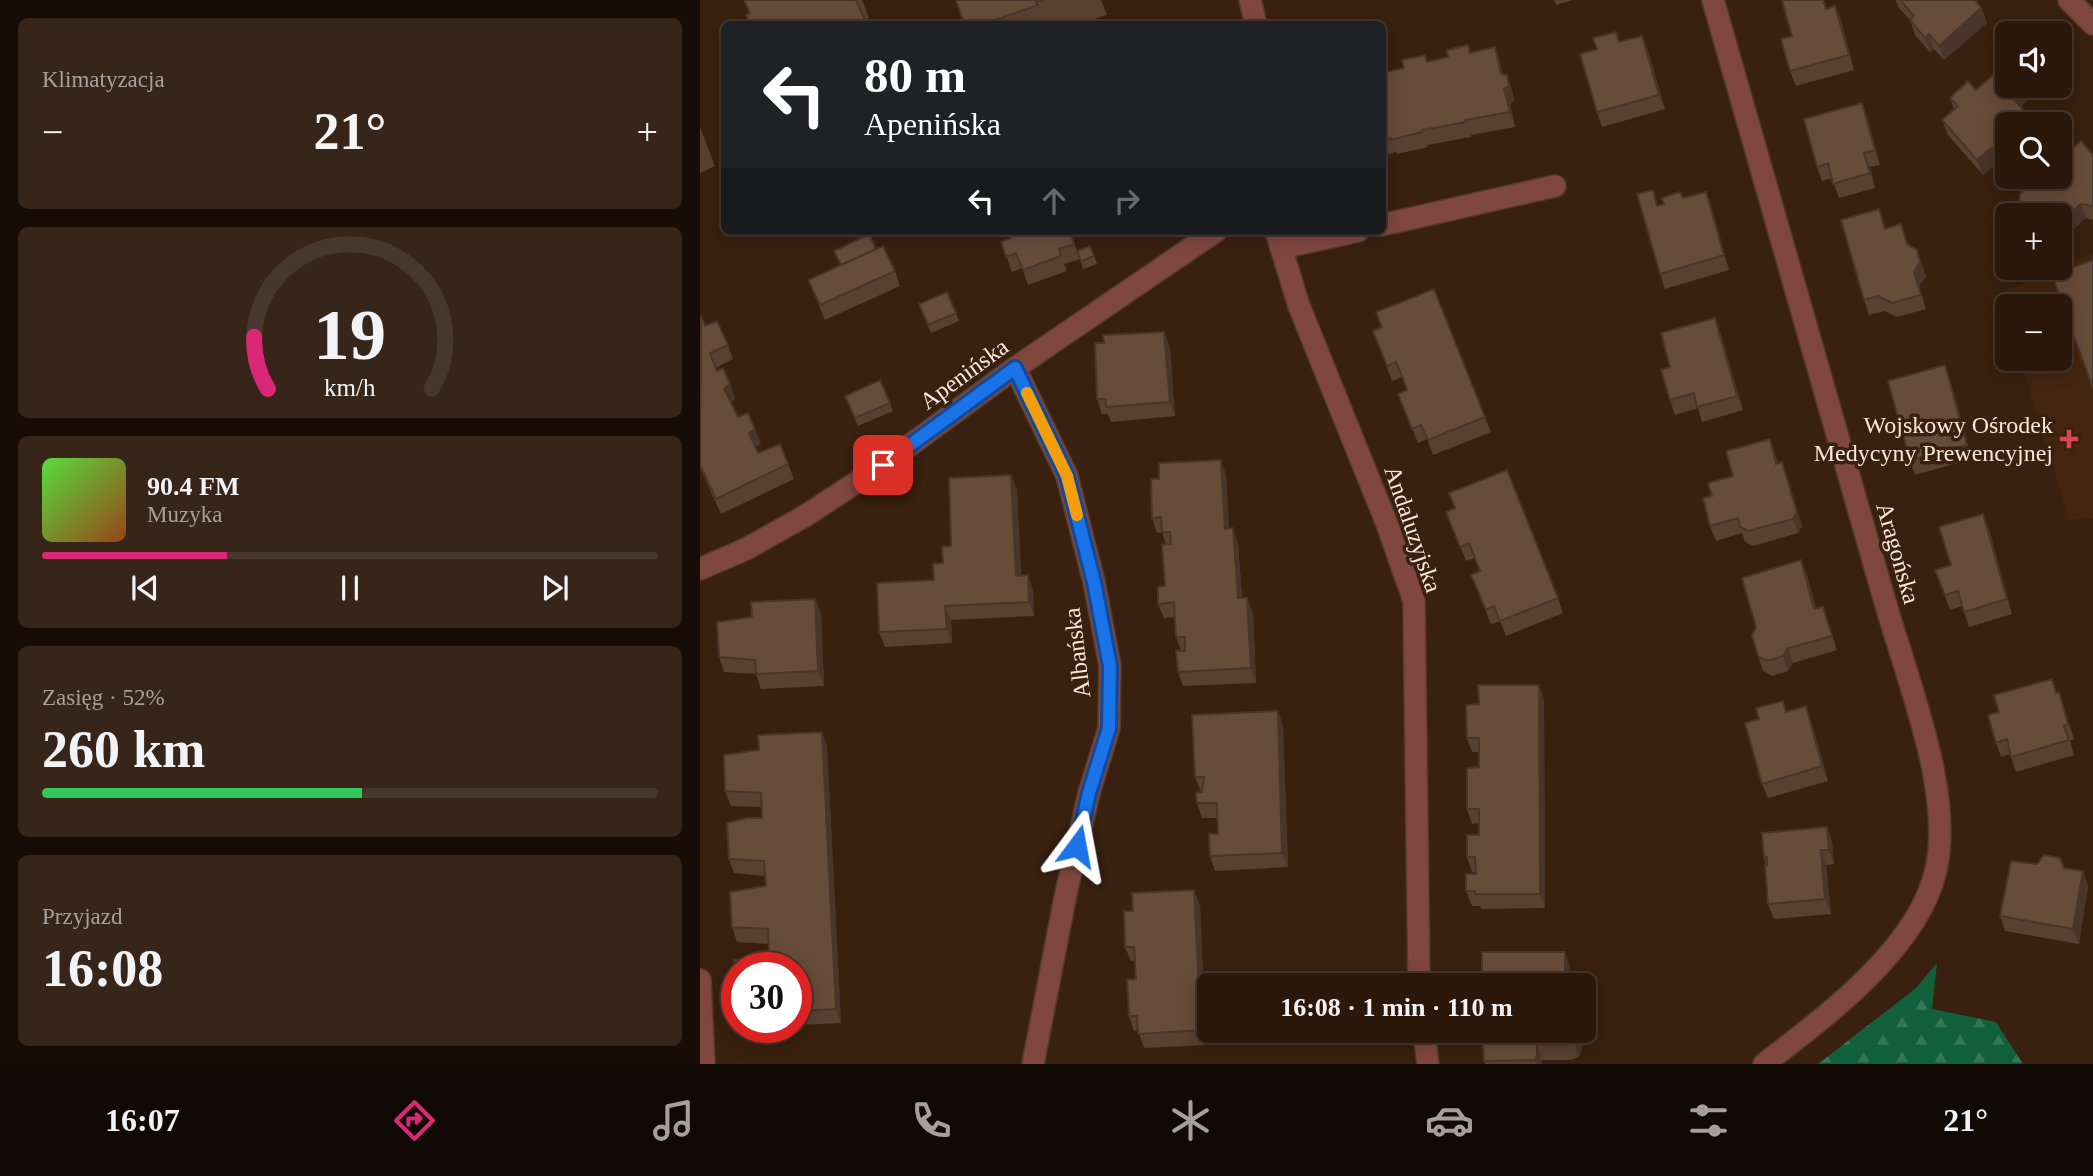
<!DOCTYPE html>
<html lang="pl">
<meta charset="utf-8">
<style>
body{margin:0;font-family:Georgia,serif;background:#372519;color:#f1f3f6;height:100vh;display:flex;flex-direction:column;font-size:26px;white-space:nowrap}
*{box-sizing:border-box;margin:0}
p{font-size:23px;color:#a6a09d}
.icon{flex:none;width:38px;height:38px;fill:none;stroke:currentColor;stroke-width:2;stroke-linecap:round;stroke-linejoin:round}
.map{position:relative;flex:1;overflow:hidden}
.drawer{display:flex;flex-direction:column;gap:18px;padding:18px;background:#180d06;width:700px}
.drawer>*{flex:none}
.banner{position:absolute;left:21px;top:21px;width:665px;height:214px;border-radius:10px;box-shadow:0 4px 18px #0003,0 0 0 2px #47372c;background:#202124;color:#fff;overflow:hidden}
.tools{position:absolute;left:1295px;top:21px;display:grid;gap:14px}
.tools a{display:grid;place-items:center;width:77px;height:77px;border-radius:10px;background:#2b180b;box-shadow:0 4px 18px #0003,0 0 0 2px #47372c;font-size:35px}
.speed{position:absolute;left:21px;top:952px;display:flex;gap:14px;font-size:35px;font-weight:700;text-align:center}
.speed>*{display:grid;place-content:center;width:91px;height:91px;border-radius:50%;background:#2b180b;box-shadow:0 4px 18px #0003,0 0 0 2px #47372c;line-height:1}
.speed .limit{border:10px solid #d22;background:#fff;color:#111}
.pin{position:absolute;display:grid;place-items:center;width:60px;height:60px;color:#fff;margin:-30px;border-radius:14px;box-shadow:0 4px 10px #0006}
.me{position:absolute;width:77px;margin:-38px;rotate:13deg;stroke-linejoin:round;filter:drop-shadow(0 0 5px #0008)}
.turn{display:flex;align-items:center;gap:24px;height:147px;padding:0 28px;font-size:32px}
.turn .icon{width:91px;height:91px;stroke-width:2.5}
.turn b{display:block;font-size:49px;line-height:60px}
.lanes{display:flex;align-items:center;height:66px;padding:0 28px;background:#0003;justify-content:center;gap:35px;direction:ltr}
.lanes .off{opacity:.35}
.big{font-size:52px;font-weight:700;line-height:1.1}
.drawer .tile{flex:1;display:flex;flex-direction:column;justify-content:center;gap:10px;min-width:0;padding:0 24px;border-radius:10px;background:#372519}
.drawer .dial{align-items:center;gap:0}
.dial svg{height:182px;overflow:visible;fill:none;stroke:#47372c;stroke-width:7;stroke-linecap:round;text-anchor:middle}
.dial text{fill:#f1f3f6;stroke:none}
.song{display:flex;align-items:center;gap:21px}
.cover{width:84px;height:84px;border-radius:10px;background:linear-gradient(135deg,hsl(110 70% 55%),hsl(20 70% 35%))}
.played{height:7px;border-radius:4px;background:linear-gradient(90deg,#db2777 30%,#47372c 30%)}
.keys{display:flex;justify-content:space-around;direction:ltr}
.heat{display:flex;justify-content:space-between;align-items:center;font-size:38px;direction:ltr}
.charge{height:10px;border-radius:5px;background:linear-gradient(90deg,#34c759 52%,#47372c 0)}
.trip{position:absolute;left:497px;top:973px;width:399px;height:70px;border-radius:10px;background:#2b180b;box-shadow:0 4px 18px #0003,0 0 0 2px #47372c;font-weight:700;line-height:70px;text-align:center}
.dock{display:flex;height:112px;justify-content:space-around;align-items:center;background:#110a04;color:#a6a09d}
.dock .icon{width:49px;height:49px}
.dock .active{color:#db2777}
.dock b{font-size:32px;color:#f1f3f6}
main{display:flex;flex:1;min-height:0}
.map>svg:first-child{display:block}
</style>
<main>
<section class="drawer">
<div class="tile"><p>Klimatyzacja</p>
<div class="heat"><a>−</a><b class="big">21°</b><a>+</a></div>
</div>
<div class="tile dial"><svg viewBox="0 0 100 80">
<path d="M14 69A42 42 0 1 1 86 69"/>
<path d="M14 69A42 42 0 0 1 8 46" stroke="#db2777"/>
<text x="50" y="56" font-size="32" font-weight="700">19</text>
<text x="50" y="72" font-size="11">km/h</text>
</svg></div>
<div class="tile">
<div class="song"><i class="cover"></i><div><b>90.4 FM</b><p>Muzyka</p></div></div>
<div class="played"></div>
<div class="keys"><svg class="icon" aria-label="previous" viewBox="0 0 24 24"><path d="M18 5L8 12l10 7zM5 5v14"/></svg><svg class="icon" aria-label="pause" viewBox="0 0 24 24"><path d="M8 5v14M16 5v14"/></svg><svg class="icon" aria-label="next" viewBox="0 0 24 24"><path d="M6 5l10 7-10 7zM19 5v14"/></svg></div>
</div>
<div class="tile"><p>Zasięg · 52%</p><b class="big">260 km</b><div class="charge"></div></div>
<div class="tile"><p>Przyjazd</p><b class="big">16:08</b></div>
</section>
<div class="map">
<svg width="1393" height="1064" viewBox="0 0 1393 1064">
<defs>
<pattern id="forest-firs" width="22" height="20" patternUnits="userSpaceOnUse" patternTransform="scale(1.75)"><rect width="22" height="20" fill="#125f3b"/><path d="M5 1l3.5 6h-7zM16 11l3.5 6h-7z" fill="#357657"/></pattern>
</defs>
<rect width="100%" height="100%" fill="#39200f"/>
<!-- built -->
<path fill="#44250f" d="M1393,253V519L1369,520L1320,359H1360V306H1307V316L1300,293Z"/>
<!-- forest -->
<path fill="url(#forest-firs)" d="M1237,963L1232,1009L1296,1022L1323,1064H1118L1216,988Z"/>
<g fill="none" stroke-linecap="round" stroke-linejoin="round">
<defs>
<g id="street">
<path d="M550,0L556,24"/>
<path d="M1013,0C1065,182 1117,364 1169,546C1179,580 1188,614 1199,647C1219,713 1251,802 1236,870C1218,949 1125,1017 1064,1064"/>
<path d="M1369,0L1393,24"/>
<path d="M682,225L855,186"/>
<path d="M576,231L599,306L687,524L714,601L719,985"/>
<path d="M581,248L658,231"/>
<path d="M315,368L367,476L394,582L410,666L409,728L389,793L365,898L333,1064"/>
<path d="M0,569L46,549L105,516L183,465L315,368L516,231"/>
<path d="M0,980L4,1064"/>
<path d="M724,1031L728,1064"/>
</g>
</defs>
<!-- street casing -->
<use href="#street" stroke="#543c2c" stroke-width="24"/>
<!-- street -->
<use href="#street" stroke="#80473f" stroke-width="21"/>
</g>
<!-- wall -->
<g fill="#594132">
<path d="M44,0H162L169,18L165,19L167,24H49L46,15L49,14Z"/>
<path d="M256,0H401L407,15L379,24H264Z"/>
<path d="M854,0H873L856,5Z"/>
<path d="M1196,0H1275L1281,8L1287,23L1244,60L1234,49L1230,52L1215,35L1210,20L1198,7Z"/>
<path d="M1126,9L1141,20L1154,70L1096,86L1090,71L1092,36Z"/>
<path d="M920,42L948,51L965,109L902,127L897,112Z"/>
<path d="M795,47L803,75H807L812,90L814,100L810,104L815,127L771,135V137L727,145L728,147L697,154L696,152L682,156V73Z"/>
<path d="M1307,86H1330L1333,95L1320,107L1307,124V162L1306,163H1297L1283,175L1248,135L1242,120L1254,110L1250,98L1276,90Z"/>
<path d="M1167,117L1180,165L1170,167L1175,188L1139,198L1132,178L1122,181L1117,167Z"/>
<path d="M0,127L15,166L0,173Z"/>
<path d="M1393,155V220L1386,218L1368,234L1365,231L1360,236V215H1322L1319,207Z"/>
<path d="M1006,192L1011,206L1029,270L965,289L960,274L958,205Z"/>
<path d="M1186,229L1217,250L1226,277L1219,286L1226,309L1197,317L1184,311L1169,315L1164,300Z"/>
<path d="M308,231H378L371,234L377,251L394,256L397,264L383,269L380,259L364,264L367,271L328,285L322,268L312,272L301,242L311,238Z"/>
<path d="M176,249L195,271L200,286L125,320L108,280L141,265L134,251Z"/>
<path d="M219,304L256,313L259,321L231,333Z"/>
<path d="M676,312L785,417L791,432L733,455L727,439L718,443L698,394L707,390L702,377L692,381L673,331L681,328Z"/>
<path d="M0,317L5,326L28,345L33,359L15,368L35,398L31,402L38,417L61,443L55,447L58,453L88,464L94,479L21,514L0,468Z"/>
<path d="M1020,332L1043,410L1002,422L998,408L975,415L970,400V367Z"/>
<path d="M470,347L475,416L411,422L408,414H402L397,399Z"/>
<path d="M1250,380L1272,459L1215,475L1210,460Z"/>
<path d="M145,396L190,403L193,411L158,426Z"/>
<path d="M1070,439L1078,463L1082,462L1087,477L1102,526L1098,533L1053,546L1045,542L1042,533L1016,541L1010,526L1012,496Z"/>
<path d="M526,474L529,528L538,543L542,598L553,612L556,683L483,686L478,672L481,651L476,637L475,617L464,618L458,604L465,586L466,545L462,532L457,533L452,518L459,479Z"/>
<path d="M311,475L317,490L321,575L333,590L334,616L251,620L252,643L185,647L179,632L234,580L251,546Z"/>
<path d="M746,512L858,598L863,613L806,636L800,621L791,624L771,575L780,571L774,558L766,561Z"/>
<path d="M1283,514L1289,529L1312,614L1269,627L1262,606L1250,610L1235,570L1251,565Z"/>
<path d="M1107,575L1116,609L1128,622L1137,650L1093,663L1088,671L1072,676L1063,671L1058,656Z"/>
<path d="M115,599L121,613L124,686L61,689L56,674L24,672L19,657L52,617Z"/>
<path d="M839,685L844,700L845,908L781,909L780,906H772L766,891L776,874V872H772L767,857L779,835V823L772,824L767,809L779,767V752H772L767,738L779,704Z"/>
<path d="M1359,692L1374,739L1370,740L1374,755L1316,772L1310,754L1301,757L1296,743L1357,693Z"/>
<path d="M578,711L583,726L588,867L515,871L510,856L518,834V818H502L497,803L502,792H501L495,777Z"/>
<path d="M1086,711L1111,721L1128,781L1068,798L1062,784Z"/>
<path d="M122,732L127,747L141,1023L96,1025V968H37V999L36,995L34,960L69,954V944L37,942L32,927L30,892L66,886L65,876L34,873L29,859L27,823L47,818H62V807L31,806L25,791L24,755L59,750L58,735Z"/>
<path d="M1127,827L1132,842L1134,864L1126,865L1131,914L1074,919L1068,904L1066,865L1064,858Z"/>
<path d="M1364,868L1383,871L1388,886L1379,944L1305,931L1300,916Z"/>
<path d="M500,905L506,1045L444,1048L438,1031H434L429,1016L436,979L435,961H431L425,947Z"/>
<path d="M782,1031H881L882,1049L879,1057L871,1060H842V1064H785L784,1061Z"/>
</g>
<!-- shaded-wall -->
<g fill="#493529">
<path d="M1135,6L1141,20L1154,70L1149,55Z"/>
<path d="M1281,8L1287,23L1244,60L1239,46Z"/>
<path d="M1229,34L1234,49L1230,52L1225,38Z"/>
<path d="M942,36L948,51L965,109L959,95Z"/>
<path d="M795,47L800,61L806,88L807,75L812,90L814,100L810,104L815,127L810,112Z"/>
<path d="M1322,86H1330L1333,95L1316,110L1311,96Z"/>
<path d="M1162,103L1167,117L1180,165L1175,150Z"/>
<path d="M1328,115L1331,124H1318Z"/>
<path d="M1307,142V162L1306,163L1301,148Z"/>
<path d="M1291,148L1297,163L1283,175L1277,160Z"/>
<path d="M1164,153L1170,167L1175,188L1170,173Z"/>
<path d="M1006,192L1011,206L1029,270L1024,255Z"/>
<path d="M1381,204L1386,218L1368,234L1362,220Z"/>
<path d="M1360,217L1365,231L1360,236Z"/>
<path d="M1217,250L1226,277L1219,286L1226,309L1214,272Z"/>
<path d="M1015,318L1020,332L1043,410L1037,396Z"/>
<path d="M464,332L470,347L475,416L470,402Z"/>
<path d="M1245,365L1250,380L1272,459L1267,445Z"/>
<path d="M30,384L35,398L30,403L24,389Z"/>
<path d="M55,429L61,443L54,448L49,433Z"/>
<path d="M521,460L526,474L530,543L525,529Z"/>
<path d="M1082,462L1102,526L1098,533L1093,519Z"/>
<path d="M311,475L317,490L321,590L316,576Z"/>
<path d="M1283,514L1289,529L1312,614L1307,599Z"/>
<path d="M533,528L538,543L543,613L538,598Z"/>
<path d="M1101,560L1107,575L1120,624L1114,609Z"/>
<path d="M328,575L333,590L334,616L329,602Z"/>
<path d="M547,598L553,612L556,683L551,668Z"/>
<path d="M115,599L121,613L124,686L118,671Z"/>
<path d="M245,606L251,620L252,643L247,629Z"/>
<path d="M1088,648L1093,663L1088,671L1083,656Z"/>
<path d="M839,685L844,700L845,908L840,894Z"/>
<path d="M1359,692L1364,707L1374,739L1368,724Z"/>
<path d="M1106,706L1111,721L1128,781L1122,766Z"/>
<path d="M578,711L583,726L588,867L582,853Z"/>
<path d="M122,732L127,747L141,1023L136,1009Z"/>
<path d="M1127,827L1132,842L1134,864L1129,850Z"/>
<path d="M1121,850L1126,865L1131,914L1125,899Z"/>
<path d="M1383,871L1388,886L1379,944L1373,929Z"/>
<path d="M494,890L500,905L506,1045L501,1030Z"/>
<path d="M865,952L870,967L871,985L865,974Z"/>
<path d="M876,1031H881L882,1049L879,1057L874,1042Z"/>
<path d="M837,1045L842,1060V1064H836L835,1060Z"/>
</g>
<!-- building -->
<g fill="#684c3a" stroke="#493529" stroke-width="2">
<path d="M44,0H156L167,24H72V23L69,24H50L46,15L50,13Z"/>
<path d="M256,0H343L336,2L338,5L284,24H264Z"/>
<path d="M1086,0H1123L1126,9L1135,6L1149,55L1090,71L1081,39L1092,36L1082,1Z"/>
<path d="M1200,0H1275L1281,8L1239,46L1229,34L1225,38L1210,20L1214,16Z"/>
<path d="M916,32L919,42L942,36L959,95L897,112L880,54L897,49L893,38Z"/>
<path d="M768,45L770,53L795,47L801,74L807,75L809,86L804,89L810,112L765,120L766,122L722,130V132L691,140V138L682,140V73L704,68L702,60L725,55L727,62L748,57L747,50Z"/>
<path d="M1307,63V86H1322L1311,96L1328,115L1318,124H1307V142L1301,148H1291L1277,160L1242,120L1258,106L1250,98L1268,81L1276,90Z"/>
<path d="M1162,103L1175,150L1164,153L1170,173L1133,184L1128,163L1117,167L1104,119Z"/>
<path d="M1381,141L1393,155V206L1381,204L1362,220L1360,215H1326L1319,207L1320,194L1340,177H1360V160Z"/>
<path d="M953,190L957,206L964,204L962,198L980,192L983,198L1006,192L1024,255L960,274L937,194Z"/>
<path d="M1179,209L1185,229L1201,224L1207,244L1217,250L1220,262L1214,272L1221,295L1192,303L1178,296L1164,300L1141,220Z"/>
<path d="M308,231H370L374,244L359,249L361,256L323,270L316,253L306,257L301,242L311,238Z"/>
<path d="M169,234L176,249L141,265L134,251Z"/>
<path d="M183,246L195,271L120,305L108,280Z"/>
<path d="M390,246L394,256L381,261L377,251Z"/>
<path d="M1393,260V389L1352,275Z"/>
<path d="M734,289L785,417L728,440L721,425L712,429L698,394L707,390L704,381L696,362L687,366L673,331L682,327L676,312Z"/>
<path d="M247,292L256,313L228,325L219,304Z"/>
<path d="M1,316L5,326L17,321L28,345L10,353L17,371L23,368L30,384L24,389L38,417L48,413L55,429L49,433L58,453L80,444L88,464L16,499L0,465Z"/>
<path d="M1015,318L1037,396L997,407L994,393L970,400L961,370L970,367L961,333Z"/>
<path d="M464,332L470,402L406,407V399H397L395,343H404L403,335Z"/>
<path d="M1245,365L1267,445L1210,460L1188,381Z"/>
<path d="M180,380L190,403L155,418L145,396Z"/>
<path d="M1070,439L1076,464L1082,462L1097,512L1093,519L1048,531L1040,527L1038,518L1010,526L1003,498L1012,496L1008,483L1033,476L1026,451Z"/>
<path d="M521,460L525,529L533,528L538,598H547L551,668L478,672L476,651H485V637H476L474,602L458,604V587L465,586L462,545L471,544L470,532H462L461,517L452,518L451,479H459V463Z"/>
<path d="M807,470L858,598L800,621L794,606L786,610L771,575L780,571L769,543L760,547L746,512L755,508L749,493Z"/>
<path d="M311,475L316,576L328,575L329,602L245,606L247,629L179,632L177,583L234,580L233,564L243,563L242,547L251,546L249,478Z"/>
<path d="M1283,514L1307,599L1264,612L1258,591L1245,595L1235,570L1251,565L1239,527Z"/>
<path d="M1101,560L1114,609L1123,607L1132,636L1088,648L1083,656L1067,661L1058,656L1052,635L1056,627L1042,578Z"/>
<path d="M115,599L118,671L56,674L55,660L19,657L17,622L52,617L51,602Z"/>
<path d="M1352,679L1356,693L1359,692L1368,724L1364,726L1369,740L1311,757L1307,739L1296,743L1288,715L1299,712L1294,695Z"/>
<path d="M778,685H839L840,894H775V891H766V874H776L775,857H767V835H779V809H767V768L779,767V738H767L766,705L779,704Z"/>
<path d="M1083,701L1086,712L1106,706L1122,766L1062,784L1045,723L1059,719L1056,708Z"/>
<path d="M578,711L582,853L510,856L509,834H518L517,803H497L496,793L502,792L504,777H495L492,715Z"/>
<path d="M122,732L136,1009L96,1011V968H37V995H36L34,960L69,954L68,929L32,927L30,892L66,886L64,861L29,859L27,823L47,818H62L61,793L25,791L24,755L59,750L58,735Z"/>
<path d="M1127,827L1129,850H1121L1125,899L1068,904L1065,865H1067V857L1064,858L1062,833Z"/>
<path d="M1344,855L1360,858L1364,868L1383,871L1373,929L1300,916L1311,861L1337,864Z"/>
<path d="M494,890L501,1030L438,1034L437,1016H429L427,980L436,979L434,947H425L424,911H433L432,893Z"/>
<path d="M782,952H865V974L871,975L876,981V985H782Z"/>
<path d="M782,1031H876V1034L874,1042L866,1045H837V1056L835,1060L784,1061Z"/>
</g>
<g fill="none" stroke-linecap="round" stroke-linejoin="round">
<defs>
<path id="route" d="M183,465L315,368L367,476L394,582L410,666L409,728L389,793L377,846"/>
</defs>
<!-- route casing -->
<use href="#route" stroke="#114b97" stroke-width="18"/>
<!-- route -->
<use href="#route" stroke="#1a73e8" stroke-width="12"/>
<!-- slow -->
<path stroke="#f59e0b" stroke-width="12" d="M327,393L367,476L377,515"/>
</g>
<!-- markers -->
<path fill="#e0444e" stroke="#39200f" stroke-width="2.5" d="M1365.5 428.5h7v7h7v7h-7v7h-7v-7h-7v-7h7z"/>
<g text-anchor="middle" stroke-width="7" stroke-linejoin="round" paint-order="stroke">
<!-- street labels -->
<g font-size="24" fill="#f8e7dc" stroke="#39200f">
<text transform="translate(264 374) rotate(-36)" y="8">Apenińska</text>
<text transform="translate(713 529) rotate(71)" y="8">Andaluzyjska</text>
<text transform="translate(1198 553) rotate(74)" y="8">Aragońska</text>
<text transform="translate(377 653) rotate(-97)" y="8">Albańska</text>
</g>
<!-- poi labels -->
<g font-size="24" fill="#f8e7dc" stroke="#39200f" text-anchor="end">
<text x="1353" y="433">Wojskowy Ośrodek<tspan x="1353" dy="28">Medycyny Prewencyjnej</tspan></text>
</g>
</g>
</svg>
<div class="tools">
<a><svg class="icon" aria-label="sound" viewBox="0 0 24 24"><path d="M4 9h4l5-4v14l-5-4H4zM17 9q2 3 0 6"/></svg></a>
<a><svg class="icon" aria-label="search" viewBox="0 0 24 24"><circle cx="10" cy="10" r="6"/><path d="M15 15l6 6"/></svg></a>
<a>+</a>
<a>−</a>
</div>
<div class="speed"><div class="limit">30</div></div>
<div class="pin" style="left:183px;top:465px;background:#d93025"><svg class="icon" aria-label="arrive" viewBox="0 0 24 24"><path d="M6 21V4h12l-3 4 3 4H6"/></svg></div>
<svg class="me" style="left:377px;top:846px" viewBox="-20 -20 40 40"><path d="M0-17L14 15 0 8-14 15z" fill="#1a73e8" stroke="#fff" stroke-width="4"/></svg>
<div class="trip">16:08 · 1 min · 110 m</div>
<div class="banner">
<div class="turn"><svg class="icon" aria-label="left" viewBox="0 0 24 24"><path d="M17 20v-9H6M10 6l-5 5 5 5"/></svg><div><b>80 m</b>Apenińska</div></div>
<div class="lanes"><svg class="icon" aria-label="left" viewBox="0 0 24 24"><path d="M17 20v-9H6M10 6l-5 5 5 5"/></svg><svg class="icon off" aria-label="ahead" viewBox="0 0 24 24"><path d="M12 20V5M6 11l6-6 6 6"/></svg><svg class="icon off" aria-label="right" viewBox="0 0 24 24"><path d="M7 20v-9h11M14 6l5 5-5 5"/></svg></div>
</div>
</div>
</main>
<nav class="dock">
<b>16:07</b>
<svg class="icon active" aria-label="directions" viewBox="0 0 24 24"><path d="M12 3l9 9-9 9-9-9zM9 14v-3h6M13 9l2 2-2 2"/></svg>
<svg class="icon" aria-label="music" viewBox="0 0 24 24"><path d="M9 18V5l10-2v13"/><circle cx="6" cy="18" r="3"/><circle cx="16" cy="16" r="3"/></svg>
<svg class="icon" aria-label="phone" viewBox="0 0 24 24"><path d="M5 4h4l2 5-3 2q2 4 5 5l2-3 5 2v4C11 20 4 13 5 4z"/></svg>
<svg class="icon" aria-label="climate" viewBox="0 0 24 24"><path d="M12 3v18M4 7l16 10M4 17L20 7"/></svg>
<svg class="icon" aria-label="car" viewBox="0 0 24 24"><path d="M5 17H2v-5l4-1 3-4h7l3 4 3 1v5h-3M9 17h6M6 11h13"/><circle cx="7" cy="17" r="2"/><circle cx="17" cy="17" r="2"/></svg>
<svg class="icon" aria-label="filters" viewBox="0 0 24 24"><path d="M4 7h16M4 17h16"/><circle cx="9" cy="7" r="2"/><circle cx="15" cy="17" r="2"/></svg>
<b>21°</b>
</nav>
